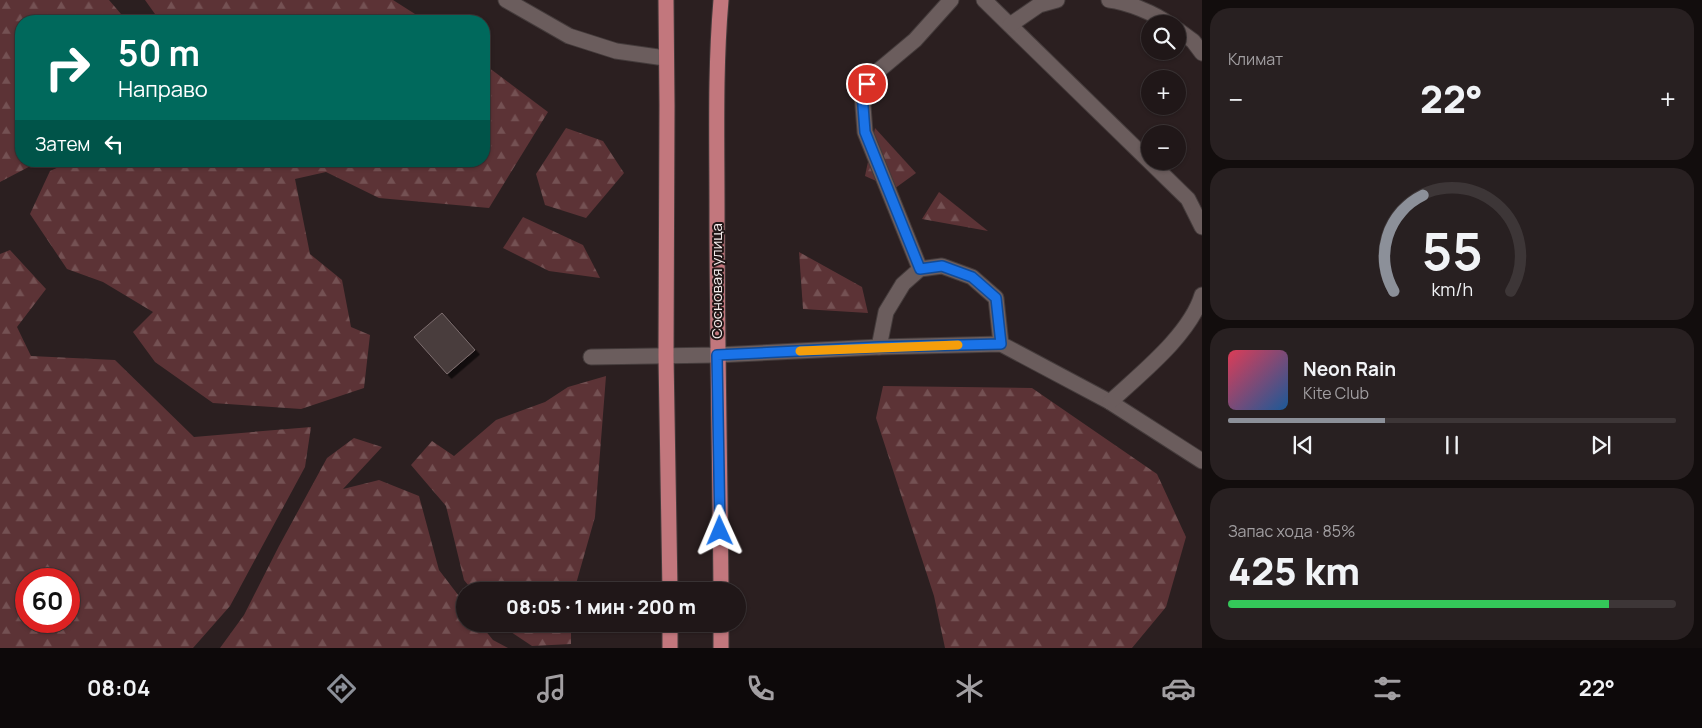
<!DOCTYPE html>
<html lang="ru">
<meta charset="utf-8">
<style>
body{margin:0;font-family:Manrope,sans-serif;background:#282021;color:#f1f3f6;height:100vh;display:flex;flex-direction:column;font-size:19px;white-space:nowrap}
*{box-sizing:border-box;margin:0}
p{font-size:16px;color:#a29fa2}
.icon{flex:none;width:28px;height:28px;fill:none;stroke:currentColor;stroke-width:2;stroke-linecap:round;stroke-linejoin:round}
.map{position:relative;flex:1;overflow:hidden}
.sheet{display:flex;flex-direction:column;gap:8px;padding:8px;background:#120d0d;width:500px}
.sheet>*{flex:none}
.top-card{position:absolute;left:15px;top:15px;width:475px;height:152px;border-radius:20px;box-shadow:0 1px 4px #0004,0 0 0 1px #3d3637;background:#00695c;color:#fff;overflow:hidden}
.tools{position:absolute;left:1141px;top:15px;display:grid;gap:10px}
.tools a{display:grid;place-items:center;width:45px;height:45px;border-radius:50%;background:#201718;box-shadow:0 1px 4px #0004,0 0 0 1px #3d3637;font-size:25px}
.speed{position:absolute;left:15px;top:568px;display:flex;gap:10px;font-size:25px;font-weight:700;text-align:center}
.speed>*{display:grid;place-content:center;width:65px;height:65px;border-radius:50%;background:#201718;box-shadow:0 1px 4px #0004,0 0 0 1px #3d3637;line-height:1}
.speed .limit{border:8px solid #d22;background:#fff;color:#111}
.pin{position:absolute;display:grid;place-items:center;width:42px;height:42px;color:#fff;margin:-21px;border:2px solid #fff;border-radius:50%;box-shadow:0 1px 5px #0007}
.me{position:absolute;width:55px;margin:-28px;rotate:359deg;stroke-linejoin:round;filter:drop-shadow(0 0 4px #0008)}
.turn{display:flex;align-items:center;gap:18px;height:105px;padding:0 20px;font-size:22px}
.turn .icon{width:65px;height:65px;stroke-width:2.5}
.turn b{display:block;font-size:35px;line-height:42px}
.then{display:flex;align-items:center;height:48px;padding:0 20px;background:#0003;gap:10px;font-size:19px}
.big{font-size:38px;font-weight:800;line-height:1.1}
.sheet .tile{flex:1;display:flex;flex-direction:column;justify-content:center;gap:8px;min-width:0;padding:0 18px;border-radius:20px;background:#282021}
.sheet .dial{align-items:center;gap:0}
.dial svg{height:130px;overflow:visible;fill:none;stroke:#3d3637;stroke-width:7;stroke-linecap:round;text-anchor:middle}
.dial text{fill:#f1f3f6;stroke:none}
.song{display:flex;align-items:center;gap:15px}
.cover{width:60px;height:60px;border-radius:8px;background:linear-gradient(135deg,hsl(350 70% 55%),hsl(210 70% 35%))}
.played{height:5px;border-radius:2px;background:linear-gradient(90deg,#8c9099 35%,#3d3637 35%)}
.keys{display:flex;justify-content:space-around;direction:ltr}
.heat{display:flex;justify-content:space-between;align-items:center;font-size:28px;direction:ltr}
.charge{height:8px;border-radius:4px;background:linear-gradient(90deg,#34c759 85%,#3d3637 0)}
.trip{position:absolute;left:456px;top:582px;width:290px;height:50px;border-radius:25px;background:#201718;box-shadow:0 1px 4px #0004,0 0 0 1px #3d3637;font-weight:800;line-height:50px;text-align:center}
.menu{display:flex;height:80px;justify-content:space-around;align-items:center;background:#0d090a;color:#a29fa2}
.menu .icon{width:35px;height:35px}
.menu .on{color:#8c9099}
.menu b{font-size:22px;color:#f1f3f6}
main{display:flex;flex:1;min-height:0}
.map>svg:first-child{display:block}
</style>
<main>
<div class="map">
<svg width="1202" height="648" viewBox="0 0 1202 648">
<defs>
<pattern id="forest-firs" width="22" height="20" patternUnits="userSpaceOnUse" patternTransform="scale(1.25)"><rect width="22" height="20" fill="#5c3336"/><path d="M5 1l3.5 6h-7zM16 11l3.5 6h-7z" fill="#745153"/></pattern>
<filter id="shadow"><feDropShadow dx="4.5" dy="4.5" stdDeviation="0" flood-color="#0009"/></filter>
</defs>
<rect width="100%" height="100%" fill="#2b1f20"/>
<!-- forest -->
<g fill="url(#forest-firs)" fill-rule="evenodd">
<path d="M0,0H109L127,21H21V161H40L0,182Z"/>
<path d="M145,0H393L426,21H160Z"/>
<path d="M484,64L548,112L489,208L379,198L326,172L295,179L310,254L342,280L351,327L370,335L364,388L301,409L213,403L155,362L133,332L153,312L103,282L67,269L30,214L50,171L72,161H484Z"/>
<path d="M566,128L603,141L624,173L586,218L545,205L536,174Z"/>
<path d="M875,128L916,173L894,189L865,176Z"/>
<path d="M939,192L988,231L922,219Z"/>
<path d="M523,217L583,245L600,278L549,271L503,248Z"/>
<path d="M10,250L46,289L17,327L31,356L115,360L194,437L311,427L305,467L230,606L193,648H0V254ZM26,579H69V621H26Z"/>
<path d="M799,252L862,287L868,313L803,309Z"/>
<path d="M606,376L595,517L574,591H473L464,580L446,506L411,465L432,441L454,456L496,420L545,402L568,387Z"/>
<path d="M883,386L1032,388L1157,474L1186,537L1166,607L1132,648H945L934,596L876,418Z"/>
<path d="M354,438L382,447L343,489L379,480L419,496L439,570L465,604V624H480L493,640L508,648H220L244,615L279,546L327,458Z"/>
<path d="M499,624H571V644L532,646Z"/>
</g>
<!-- building -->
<path fill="#493c3c" stroke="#7d6e6f" filter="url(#shadow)" d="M442,313L475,350L447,374L414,337Z"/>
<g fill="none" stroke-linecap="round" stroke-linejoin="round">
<defs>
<g id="minor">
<path d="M506,0L569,36L616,51L665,58"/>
<path d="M984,0L1188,199L1202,227"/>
<path d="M1109,0C1127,2 1154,13 1169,24"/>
<path d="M1010,25L1039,5L1057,0"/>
<path d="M1178,30L1193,41L1202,53"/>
<path d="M920,269L865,132L862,93L872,76L915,40L951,0"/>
<path d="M879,347L886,312L903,284L920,269L942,266L972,277L996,298L1001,344"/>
<path d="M591,357L717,355L879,347L1001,344L1110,402L1202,461"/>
<path d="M1110,402C1140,374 1190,335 1202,295"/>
</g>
<g id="major">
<path d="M666,0L667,105L666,356L670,591"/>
<path d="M721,591C720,464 717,336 717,208C717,139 715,69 721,0"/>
<path d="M670,624V648"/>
<path d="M721,624V648"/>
</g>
</defs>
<!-- minor casing -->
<use href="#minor" stroke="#443b3b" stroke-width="17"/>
<!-- major casing -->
<use href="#major" stroke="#443b3b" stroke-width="17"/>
<!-- minor -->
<use href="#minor" stroke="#6b5d5d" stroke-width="15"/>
<!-- major -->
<use href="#major" stroke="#c2777d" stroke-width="15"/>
</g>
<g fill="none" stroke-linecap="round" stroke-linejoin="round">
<defs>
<path id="route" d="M720,531L717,355L879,347L1001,344L996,298L972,277L942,266L920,269L865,132L862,93L867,84"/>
</defs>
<!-- route casing -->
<use href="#route" stroke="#114b97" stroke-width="12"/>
<!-- route -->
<use href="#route" stroke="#1a73e8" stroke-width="9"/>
<!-- slow -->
<path stroke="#f59e0b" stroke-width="9" d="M800,351L958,345"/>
</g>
<g text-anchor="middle" stroke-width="4" stroke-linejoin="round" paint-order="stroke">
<!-- street labels -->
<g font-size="15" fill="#f4ecec" stroke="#211616">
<text transform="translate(717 281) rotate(-90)" y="5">Сосновая улица</text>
</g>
</g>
</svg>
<div class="tools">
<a><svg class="icon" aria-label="search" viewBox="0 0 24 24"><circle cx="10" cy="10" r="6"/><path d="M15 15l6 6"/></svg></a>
<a>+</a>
<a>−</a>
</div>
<div class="speed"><div class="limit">60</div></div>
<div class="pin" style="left:867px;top:84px;background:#d93025"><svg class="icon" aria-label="arrive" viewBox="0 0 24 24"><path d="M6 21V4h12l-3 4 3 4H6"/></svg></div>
<svg class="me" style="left:720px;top:531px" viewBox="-20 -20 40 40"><path d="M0-17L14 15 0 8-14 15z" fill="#1a73e8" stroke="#fff" stroke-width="4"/></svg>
<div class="trip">08:05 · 1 мин · 200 m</div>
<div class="top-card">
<div class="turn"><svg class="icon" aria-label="right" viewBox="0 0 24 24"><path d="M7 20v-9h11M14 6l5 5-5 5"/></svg><div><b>50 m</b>Направо</div></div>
<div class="then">Затем<svg class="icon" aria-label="left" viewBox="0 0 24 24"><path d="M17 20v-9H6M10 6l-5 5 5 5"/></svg></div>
</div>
</div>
<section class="sheet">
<div class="tile"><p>Климат</p>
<div class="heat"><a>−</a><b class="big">22°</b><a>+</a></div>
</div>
<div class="tile dial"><svg viewBox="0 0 100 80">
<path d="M14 69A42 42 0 1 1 86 69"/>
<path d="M14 69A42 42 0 0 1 32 10" stroke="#8c9099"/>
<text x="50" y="56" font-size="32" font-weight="700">55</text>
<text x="50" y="72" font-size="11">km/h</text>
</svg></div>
<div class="tile">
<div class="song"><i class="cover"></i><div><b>Neon Rain</b><p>Kite Club</p></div></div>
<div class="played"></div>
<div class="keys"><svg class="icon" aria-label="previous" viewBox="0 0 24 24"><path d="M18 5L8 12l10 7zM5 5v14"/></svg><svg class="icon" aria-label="pause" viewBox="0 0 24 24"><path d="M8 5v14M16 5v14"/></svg><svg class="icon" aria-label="next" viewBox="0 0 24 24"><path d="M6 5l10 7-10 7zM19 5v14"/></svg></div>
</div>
<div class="tile"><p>Запас хода · 85%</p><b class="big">425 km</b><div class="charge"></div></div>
</section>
</main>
<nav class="menu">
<b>08:04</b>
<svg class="icon on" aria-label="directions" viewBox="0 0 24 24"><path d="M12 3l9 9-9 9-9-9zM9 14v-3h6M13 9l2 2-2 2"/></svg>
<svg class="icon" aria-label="music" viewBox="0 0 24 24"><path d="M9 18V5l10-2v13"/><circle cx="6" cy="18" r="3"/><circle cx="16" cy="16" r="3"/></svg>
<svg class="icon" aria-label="phone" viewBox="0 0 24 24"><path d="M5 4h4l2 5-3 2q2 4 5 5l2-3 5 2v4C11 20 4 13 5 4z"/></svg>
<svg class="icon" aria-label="climate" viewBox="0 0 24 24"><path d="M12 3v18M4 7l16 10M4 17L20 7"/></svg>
<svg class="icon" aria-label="car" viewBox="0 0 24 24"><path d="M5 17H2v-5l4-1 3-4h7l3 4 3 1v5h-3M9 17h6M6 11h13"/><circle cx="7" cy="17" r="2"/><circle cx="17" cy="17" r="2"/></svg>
<svg class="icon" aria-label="filters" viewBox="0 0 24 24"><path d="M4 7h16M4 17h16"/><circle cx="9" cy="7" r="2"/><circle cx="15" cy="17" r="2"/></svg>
<b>22°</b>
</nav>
